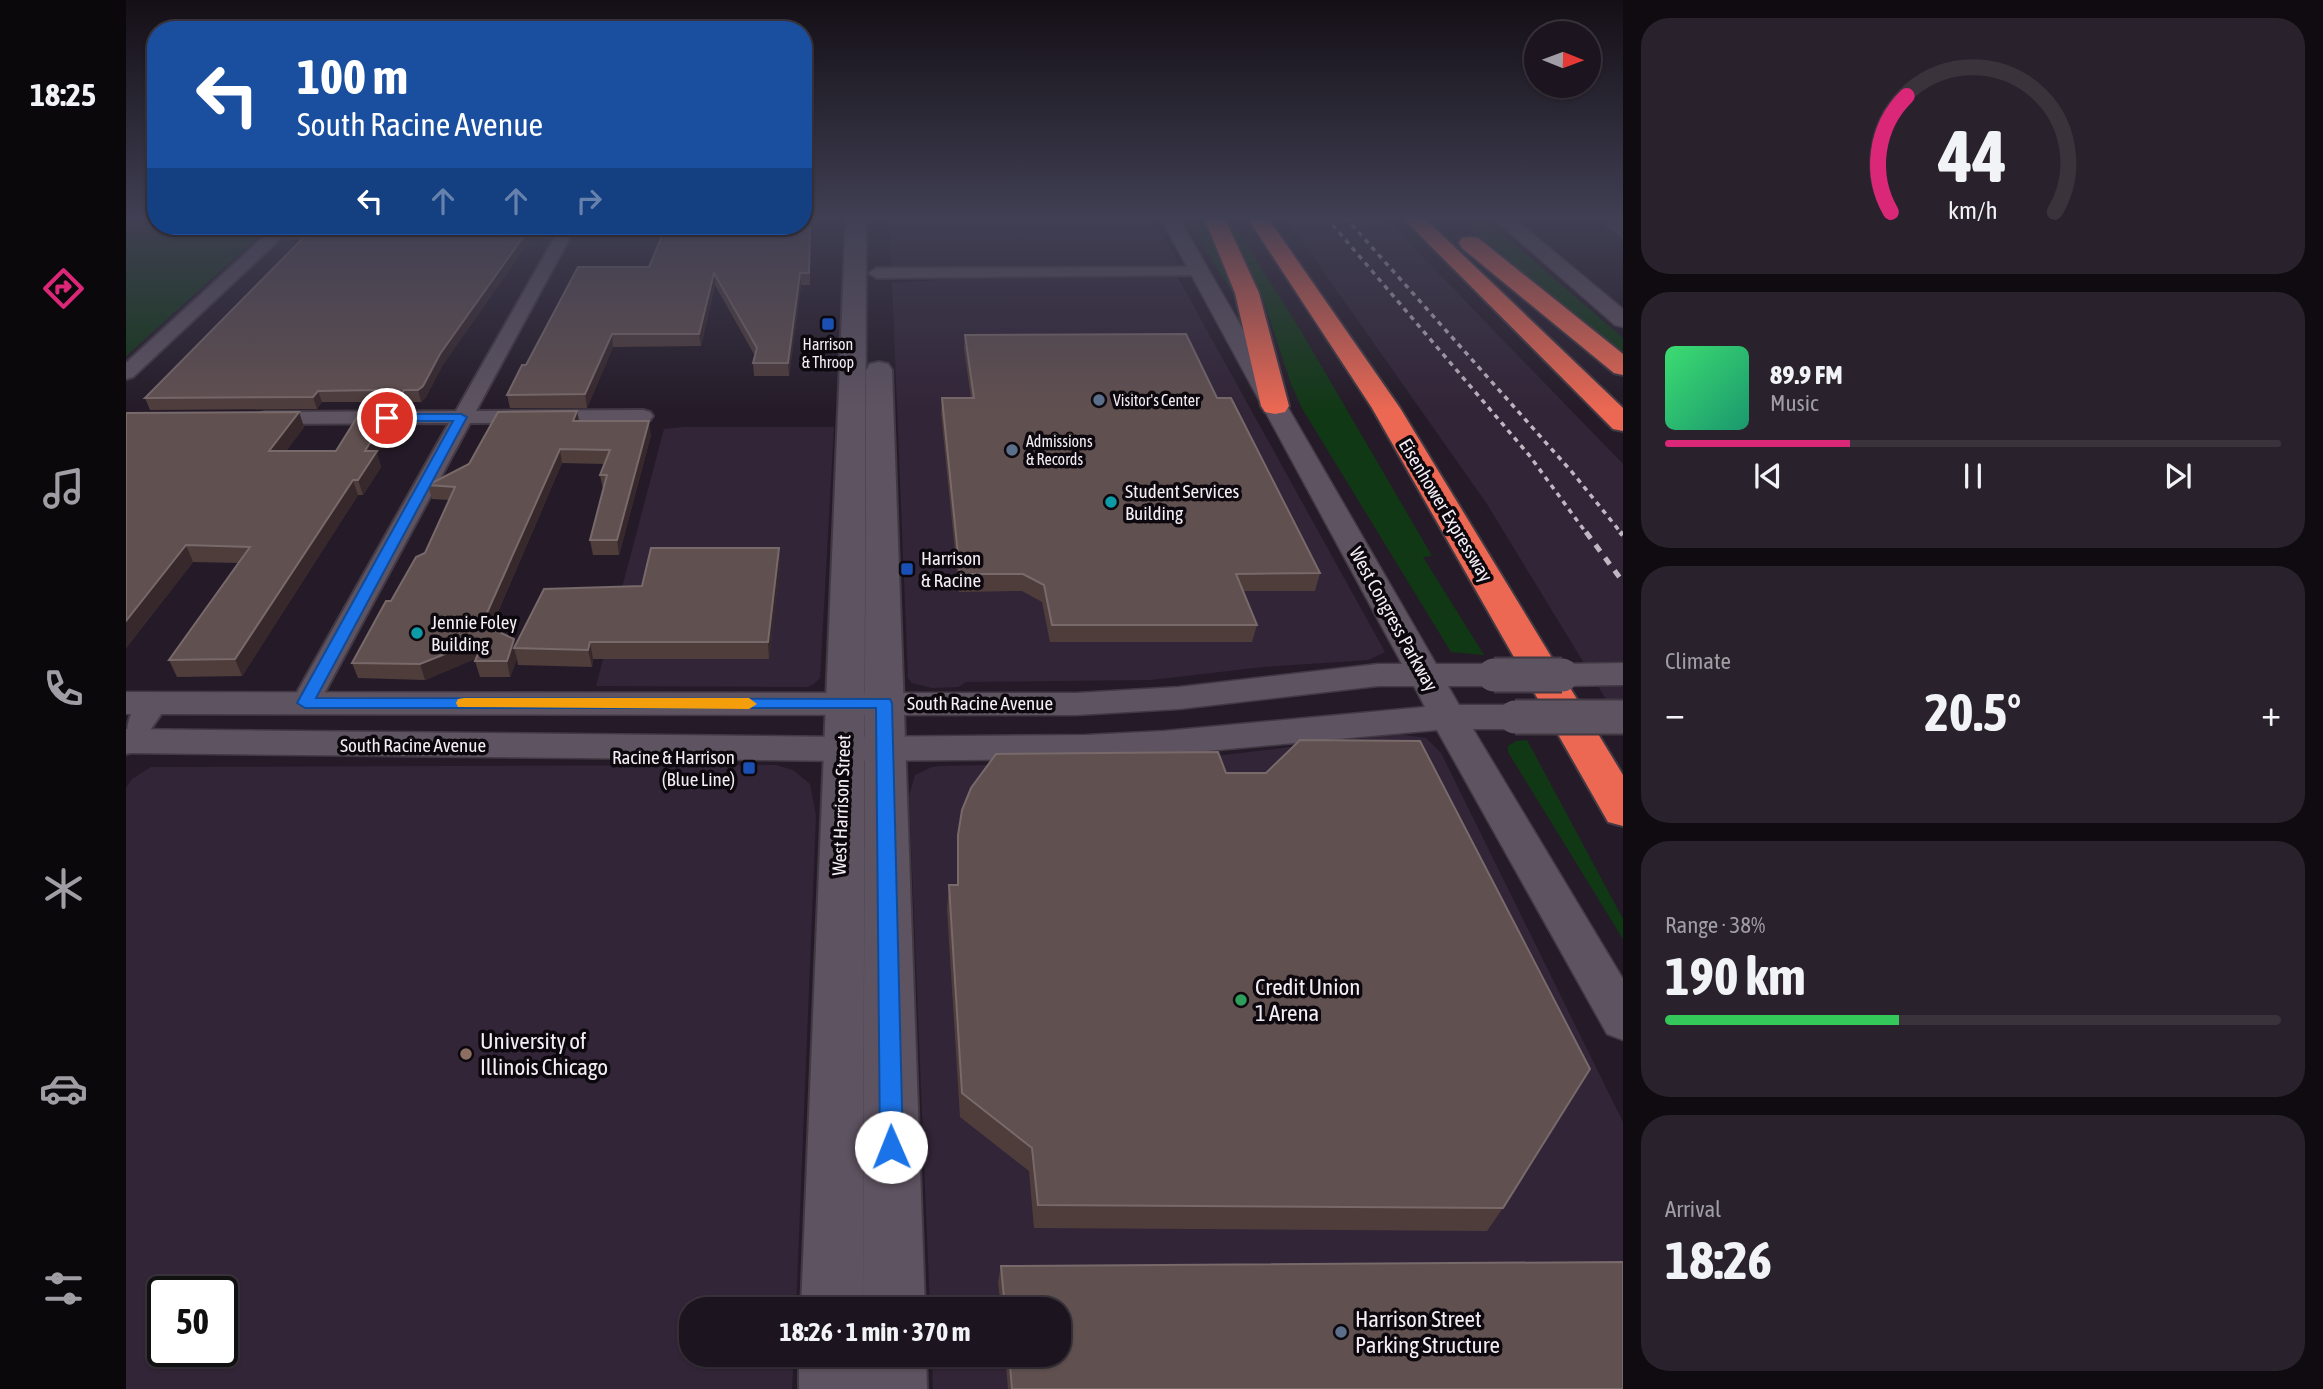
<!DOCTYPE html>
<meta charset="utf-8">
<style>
body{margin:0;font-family:"Asap Condensed",sans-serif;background:#29212b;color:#f1f3f6;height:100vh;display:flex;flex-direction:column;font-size:26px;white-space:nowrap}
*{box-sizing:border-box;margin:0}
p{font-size:23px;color:#a09ea4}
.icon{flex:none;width:38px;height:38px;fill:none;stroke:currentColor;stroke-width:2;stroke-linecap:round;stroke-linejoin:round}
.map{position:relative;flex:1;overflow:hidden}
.sheet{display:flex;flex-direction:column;gap:18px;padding:18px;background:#0f0b10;width:700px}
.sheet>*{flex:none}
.hud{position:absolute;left:21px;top:21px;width:665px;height:214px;border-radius:28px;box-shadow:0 2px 5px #0004,0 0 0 2px #3a333c;background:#1a4fa0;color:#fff;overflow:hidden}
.needle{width:46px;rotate:91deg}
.tools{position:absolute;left:1398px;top:21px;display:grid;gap:14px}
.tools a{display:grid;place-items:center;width:77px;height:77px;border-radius:50%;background:#1c141e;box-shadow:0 2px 5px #0004,0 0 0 2px #3a333c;font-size:35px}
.speed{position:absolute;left:21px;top:1276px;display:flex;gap:14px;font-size:35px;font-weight:700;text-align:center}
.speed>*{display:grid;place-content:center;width:91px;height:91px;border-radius:50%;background:#1c141e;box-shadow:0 2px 5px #0004,0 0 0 2px #3a333c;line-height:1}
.speed .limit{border:4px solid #111;border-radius:10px;background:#fff;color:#111}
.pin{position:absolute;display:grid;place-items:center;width:60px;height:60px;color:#fff;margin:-30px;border:4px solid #fff;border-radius:50%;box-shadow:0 2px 7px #0007}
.me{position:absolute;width:77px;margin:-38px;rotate:359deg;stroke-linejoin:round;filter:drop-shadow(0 0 5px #0008)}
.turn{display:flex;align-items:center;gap:24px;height:147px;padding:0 35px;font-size:32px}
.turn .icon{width:91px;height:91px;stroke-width:2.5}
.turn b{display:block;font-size:49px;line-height:60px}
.lanes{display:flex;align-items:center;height:66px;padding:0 35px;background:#0003;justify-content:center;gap:35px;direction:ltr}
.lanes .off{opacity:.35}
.big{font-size:52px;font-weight:700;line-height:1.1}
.sheet .widget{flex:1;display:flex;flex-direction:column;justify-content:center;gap:10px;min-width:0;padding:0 24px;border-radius:28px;background:#29212b}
.sheet .dial{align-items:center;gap:0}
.dial svg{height:182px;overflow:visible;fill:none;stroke:#3a333c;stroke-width:7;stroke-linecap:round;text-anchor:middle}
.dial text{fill:#f1f3f6;stroke:none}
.song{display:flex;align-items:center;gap:21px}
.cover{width:84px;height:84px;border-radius:10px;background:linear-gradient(135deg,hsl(140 70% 55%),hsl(160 70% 35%))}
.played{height:7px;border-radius:4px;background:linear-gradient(90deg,#db2777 30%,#3a333c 30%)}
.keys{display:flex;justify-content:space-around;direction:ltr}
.heat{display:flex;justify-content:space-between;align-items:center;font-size:38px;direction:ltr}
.charge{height:10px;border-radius:5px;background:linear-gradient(90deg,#34c759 38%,#3a333c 0)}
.trip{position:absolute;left:553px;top:1297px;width:392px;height:70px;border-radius:28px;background:#1c141e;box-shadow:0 2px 5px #0004,0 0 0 2px #3a333c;font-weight:700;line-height:70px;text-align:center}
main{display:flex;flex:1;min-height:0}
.menu{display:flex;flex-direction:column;width:126px;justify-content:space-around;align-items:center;background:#0b080c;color:#a09ea4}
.menu .icon{width:49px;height:49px}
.menu .selected{color:#db2777}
.menu b{font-size:32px;color:#f1f3f6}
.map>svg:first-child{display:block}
</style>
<main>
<nav class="menu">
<b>18:25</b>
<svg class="icon selected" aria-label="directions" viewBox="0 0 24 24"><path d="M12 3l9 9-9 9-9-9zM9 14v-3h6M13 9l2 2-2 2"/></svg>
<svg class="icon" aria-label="music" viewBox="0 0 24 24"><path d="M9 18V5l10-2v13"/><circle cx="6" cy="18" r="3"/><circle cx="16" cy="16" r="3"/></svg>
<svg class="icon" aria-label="phone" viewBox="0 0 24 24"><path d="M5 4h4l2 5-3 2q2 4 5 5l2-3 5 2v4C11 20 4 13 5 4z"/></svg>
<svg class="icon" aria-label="climate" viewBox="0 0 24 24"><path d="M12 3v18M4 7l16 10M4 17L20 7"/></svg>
<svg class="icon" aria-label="car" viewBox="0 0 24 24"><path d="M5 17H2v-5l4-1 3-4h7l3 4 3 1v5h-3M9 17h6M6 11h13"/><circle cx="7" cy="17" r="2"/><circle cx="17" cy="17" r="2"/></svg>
<svg class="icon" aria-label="filters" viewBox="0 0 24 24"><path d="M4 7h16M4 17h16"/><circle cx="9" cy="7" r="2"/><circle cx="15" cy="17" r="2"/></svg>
</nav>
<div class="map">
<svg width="1497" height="1389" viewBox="0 0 1497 1389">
<rect width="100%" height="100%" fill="#251b28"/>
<!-- built -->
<g fill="#322537" fill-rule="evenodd">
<path d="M763,217H1027L1055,269H768L765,267Z"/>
<path d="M1159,217H1258L1497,464V727L1361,504Z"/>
<path d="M1051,276L1259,652L1242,660L1137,667L1025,680L840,682L832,687L806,688L786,683L782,678L766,283L842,278Z"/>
<path d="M558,427H708L694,678L688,684L681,687L470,686L538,429Z"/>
<path d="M1271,734L1300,738L1315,753L1497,1122V1389H807L806,1355L933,1354V1309H804L783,796L789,775L806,767L815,766L1048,761Z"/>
<path d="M650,765L667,770L684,784L690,816L670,1309H565V1354L668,1355L666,1389H0V788L6,779L25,767ZM37,1292H96V1351H37Z"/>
</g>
<!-- green -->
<g fill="#113815">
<path d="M0,217H30V226H144L0,356Z"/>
<path d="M1060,217H1079L1111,289L1117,311Z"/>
<path d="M1099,217H1103L1119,242L1175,331L1306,556L1297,557L1358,655L1325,652L1177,410L1165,384L1134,290Z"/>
<path d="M1333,217H1357L1497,338V358L1417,293Z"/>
<path d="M1401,740L1497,919V939L1382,752V746L1390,741Z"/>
</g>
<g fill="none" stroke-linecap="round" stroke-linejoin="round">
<defs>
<g id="minor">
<path d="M150,226H166L165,228H218L226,233L218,238H155L7,377L0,379V363Z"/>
<path d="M435,226H450L350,411L517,410L524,412L527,416L524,420L517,422L344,423L193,703L189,709L179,712L169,709L165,703L323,423L139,424L132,422L129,418L132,414L139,412L330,411L429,237H364L356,232L364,227Z"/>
<path d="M1075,267L1083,272L1081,275L751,278L743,273L751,268Z"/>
<path d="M28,695L38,698L42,704L10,751L0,754C0,730 0,702 28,695Z"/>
</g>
<g id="tertiary">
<path d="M1034,217H1052L1310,664H1368L1380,667L1385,675L1380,683L1368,686H1322L1333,705H1389L1402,709L1407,717L1402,725L1389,729H1347L1497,979V1040L1481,1034L1311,730L1038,755L960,759L717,761L0,753V729L717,737L960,735L1038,731L1299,707L1288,686H1252L1053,709L950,715L0,714V692L950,693L1053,687L1252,664H1276Z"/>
<path d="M1366,217H1386L1497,309V327L1489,325Z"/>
<path d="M1497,663V685L1436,686L1424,683L1419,675L1424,667L1436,664Z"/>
</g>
<g id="secondary">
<path d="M720,217H740L737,1309H675Z"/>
<path d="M753,362L762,364L766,370L799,1309H737L740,370L744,364Z"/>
<path d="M673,1354H800L801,1389H673Z"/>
</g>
<g id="motorway">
<path d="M1078,217H1098L1133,293L1163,406L1159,412L1149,414L1139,412L1135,406L1109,293Z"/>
<path d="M1121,217H1141L1274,408L1497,775V826L1482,822L1246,408Z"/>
<path d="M1276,217H1297L1497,408V431L1487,429Z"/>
<path d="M1344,237L1352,238L1497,354V375L1488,373L1336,248L1333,243L1336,238Z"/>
</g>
</defs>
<!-- minor casing -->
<use href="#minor" stroke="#413943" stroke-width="4"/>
<!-- tertiary casing -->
<use href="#tertiary" stroke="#413943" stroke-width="3"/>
<!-- secondary casing -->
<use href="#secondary" stroke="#413943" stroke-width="4"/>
<!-- motorway casing -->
<use href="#motorway" stroke="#413943" stroke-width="4"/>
<!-- minor -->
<use href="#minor" fill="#5e5361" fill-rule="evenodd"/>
<!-- tertiary -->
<use href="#tertiary" fill="#5e5361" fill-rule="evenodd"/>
<!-- secondary -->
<use href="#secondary" fill="#5e5361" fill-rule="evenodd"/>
<!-- motorway -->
<use href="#motorway" fill="#ec6853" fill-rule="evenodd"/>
<!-- rail-far1 -->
<g stroke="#bfb7c1" stroke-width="3.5" stroke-dasharray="5 5" stroke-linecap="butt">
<path d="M1200,217L1403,455L1461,534"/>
<path d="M1219,217L1446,472L1496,534"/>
</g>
<!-- rail -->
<g stroke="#bfb7c1" stroke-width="5" stroke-dasharray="8 8" stroke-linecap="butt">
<path d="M1460,532L1497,582"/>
<path d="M1494,532L1497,535"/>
</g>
<defs>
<g id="tertiary-bridge">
<path d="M1368,675H1436"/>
<path d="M1389,717H1497"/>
</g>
</defs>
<!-- tertiary-bridge casing -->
<use href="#tertiary-bridge" stroke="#413943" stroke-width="37" stroke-linecap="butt"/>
<!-- tertiary-bridge -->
<use href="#tertiary-bridge" stroke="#5e5361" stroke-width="33"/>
</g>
<!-- wall -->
<g fill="#4f3d3c">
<path d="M1482,217H1497V239L1479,226Z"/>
<path d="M679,227L684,238V285H675L663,376H628L627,363L629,356L589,285L575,346L487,347L461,408H384L381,395L400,365L523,267Z"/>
<path d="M404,240L316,366L300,397L295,402H281L277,409H250L248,402H196L191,409L24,410L19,398Z"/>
<path d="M839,335L1091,398L1194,573L1189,591H1117L1131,625L1126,642H924L916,602L896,591L833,592L815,413L816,398H845L838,349Z"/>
<path d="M263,411L267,426L251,454L255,467L237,495H232L116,676L51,677L43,660L113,563L67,562L0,648V414L173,412L178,427L160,451H210Z"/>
<path d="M453,421L525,435L493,555H467L464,540L477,489L474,475L479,464L436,463L365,628L388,639L390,645L516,586L653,548L654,564L643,659H467L466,667L392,665L391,659L384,677H354L349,661L351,658L299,680L232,678L226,663L265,601L299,553L323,500L306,499L302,485Z"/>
<path d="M1100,773L1377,1208L1361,1231L908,1228L903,1171L834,1117L821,909L823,885H831L832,835Z"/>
<path d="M875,1266L1497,1389H882L879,1354H933V1309H875L872,1282Z"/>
</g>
<!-- shaded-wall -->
<g fill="#37282c">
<path d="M402,230L404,240L316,366L300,397L295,402L292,390L314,354Z"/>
<path d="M588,273L589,285L575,346L573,334Z"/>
<path d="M674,273L675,285L663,376L662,363Z"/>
<path d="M486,334L487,347L461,408L459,394Z"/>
<path d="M278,390L281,402L277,409L274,397Z"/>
<path d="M192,391L196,402L191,409L187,397Z"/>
<path d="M263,411L267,426L251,454L255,467L237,495L232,480L239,451Z"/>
<path d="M451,411L454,425L447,421Z"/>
<path d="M173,412L178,427L149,466L143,451Z"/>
<path d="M523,421L525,435L493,555L491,540Z"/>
<path d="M434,449L436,463L360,639L356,624Z"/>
<path d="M227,480L232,495L116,676L109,659Z"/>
<path d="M60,545L67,562L0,648V621Z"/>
<path d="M653,548L654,564L643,659L642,642Z"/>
<path d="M359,638L363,653L299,680L294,664Z"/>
<path d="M388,639L391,648H388L391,659L384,677L381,661Z"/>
<path d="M464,642L467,659L466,667L462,650Z"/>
</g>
<!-- building -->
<g fill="#615050" stroke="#78696a" stroke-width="2">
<path d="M540,226H677V227H684L683,273H674L662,363H627L631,348L588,273L573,334H486L459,394L381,395L396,365H400L452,267H523Z"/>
<path d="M185,230H402L314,354L297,386L292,390H278L274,397H247L251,390L192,391L187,397L19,398Z"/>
<path d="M1060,334L1091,398H1105L1194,573L1110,574L1131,625H926L918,585L897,574H834L816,398H848L839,335Z"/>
<path d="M235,411H263L239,451H251L232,480H227L109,659L43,660L124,547L60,545L0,621V414L1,413L173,412L143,451H210Z"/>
<path d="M451,411L447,421H523L491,540H464L481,475H474L484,450L434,449L356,624L388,639L381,661H349L359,638L294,664L226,663L260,601H265L290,557L299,553L329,487L302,485L343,464L372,412Z"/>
<path d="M525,548H653L642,642H464L462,650L388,648L418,589L516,586Z"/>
<path d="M1174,740L1294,741L1464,1069L1377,1208L912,1205L906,1148L836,1093L823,885H832V835L836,810L845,788L870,754L1092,752L1100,773H1140Z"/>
<path d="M1497,1262V1389H886L883,1354H933V1309H879L875,1266Z"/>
</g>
<!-- sky -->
<linearGradient id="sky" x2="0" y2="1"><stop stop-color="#140f16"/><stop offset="0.53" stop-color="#403f53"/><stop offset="1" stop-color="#403f53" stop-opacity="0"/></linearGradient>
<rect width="1497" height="411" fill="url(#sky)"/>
<!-- route -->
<path fill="#1a73e8" stroke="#114b97" stroke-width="2" d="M335,414L341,417L190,698L764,699L766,703L777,1147L773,1155L765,1158L757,1155L754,1147L750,708H179L171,703L327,421H261L255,418L261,414Z"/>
<!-- slow -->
<path fill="#f59e0b" d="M338,698H623L631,704L623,709L332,707L330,703L332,699Z"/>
<!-- markers -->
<g fill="#1a4fb4" stroke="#0c080d" stroke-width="2.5">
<rect x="695" y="317" width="14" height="14" rx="3.5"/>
<rect x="774" y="562" width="14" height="14" rx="3.5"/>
<rect x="616" y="761" width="14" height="14" rx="3.5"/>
</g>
<g fill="#5c6f8a" stroke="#0c080d" stroke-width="2.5">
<circle cx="973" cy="400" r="7"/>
<circle cx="886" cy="450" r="7"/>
<circle cx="1215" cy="1332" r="7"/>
</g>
<g fill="#0f9aa8" stroke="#0c080d" stroke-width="2.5">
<circle cx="985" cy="502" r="7"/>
<circle cx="291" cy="633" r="7"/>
</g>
<circle fill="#2e9e5b" stroke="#0c080d" stroke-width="2.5" cx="1115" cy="1000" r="7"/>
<circle fill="#8d6e63" stroke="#0c080d" stroke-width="2.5" cx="340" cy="1054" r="7"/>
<g text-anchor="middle" stroke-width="7" stroke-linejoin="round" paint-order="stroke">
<!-- far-poi labels -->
<g font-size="16" fill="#f4edf6" stroke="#0c080d" text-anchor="start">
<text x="702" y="350" text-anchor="middle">Harrison<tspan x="702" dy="18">&amp; Throop</tspan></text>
<text x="987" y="406">Visitor's Center</text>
<text x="900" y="447">Admissions<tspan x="900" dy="18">&amp; Records</tspan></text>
</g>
<!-- poi labels -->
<g font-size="19" fill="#f4edf6" stroke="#0c080d" text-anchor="start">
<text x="999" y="498">Student Services<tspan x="999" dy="22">Building</tspan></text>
<text x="795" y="565">Harrison<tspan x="795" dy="22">&amp; Racine</tspan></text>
<text x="305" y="629">Jennie Foley<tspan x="305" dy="22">Building</tspan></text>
<text x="609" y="764" text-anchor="end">Racine &amp; Harrison<tspan x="609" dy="22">(Blue Line)</tspan></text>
</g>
<!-- street labels -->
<g font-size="19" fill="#f4edf6" stroke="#0c080d">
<text transform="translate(1320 510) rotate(59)" y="7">Eisenhower Expressway</text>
<text transform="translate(1268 619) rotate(61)" y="7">West Congress Parkway</text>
<text x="854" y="710">South Racine Avenue</text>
<text x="287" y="752">South Racine Avenue</text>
<text transform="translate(715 805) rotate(-88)" y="7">West Harrison Street</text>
</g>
<!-- near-poi labels -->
<g font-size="23" fill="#f4edf6" stroke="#0c080d" text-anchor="start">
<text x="1129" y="995">Credit Union<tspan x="1129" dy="26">1 Arena</tspan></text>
<text x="354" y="1049">University of<tspan x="354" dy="26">Illinois Chicago</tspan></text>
<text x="1229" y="1327">Harrison Street<tspan x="1229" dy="26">Parking Structure</tspan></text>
</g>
</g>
</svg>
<div class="tools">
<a><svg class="needle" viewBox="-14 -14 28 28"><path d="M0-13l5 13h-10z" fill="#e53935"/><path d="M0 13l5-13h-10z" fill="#a09ea4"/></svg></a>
</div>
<div class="speed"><div class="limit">50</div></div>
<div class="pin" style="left:261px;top:418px;background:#d93025"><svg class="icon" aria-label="arrive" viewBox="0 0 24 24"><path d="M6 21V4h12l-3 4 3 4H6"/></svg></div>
<svg class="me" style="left:765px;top:1147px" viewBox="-20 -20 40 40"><circle r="19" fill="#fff"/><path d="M0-13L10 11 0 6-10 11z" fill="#1a73e8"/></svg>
<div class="trip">18:26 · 1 min · 370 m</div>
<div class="hud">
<div class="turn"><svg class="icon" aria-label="left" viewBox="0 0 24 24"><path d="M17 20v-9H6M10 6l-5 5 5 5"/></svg><div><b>100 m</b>South Racine Avenue</div></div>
<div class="lanes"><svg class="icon" aria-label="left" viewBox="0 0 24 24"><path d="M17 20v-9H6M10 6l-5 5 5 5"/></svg><svg class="icon off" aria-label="ahead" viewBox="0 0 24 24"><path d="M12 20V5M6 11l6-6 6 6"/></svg><svg class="icon off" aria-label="ahead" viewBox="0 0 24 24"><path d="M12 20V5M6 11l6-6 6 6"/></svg><svg class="icon off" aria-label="right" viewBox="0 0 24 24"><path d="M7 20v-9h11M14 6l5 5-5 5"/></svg></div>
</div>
</div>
<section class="sheet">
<div class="widget dial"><svg viewBox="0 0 100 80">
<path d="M14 69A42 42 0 1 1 86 69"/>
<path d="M14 69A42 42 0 0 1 21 18" stroke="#db2777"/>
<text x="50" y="56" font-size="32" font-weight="700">44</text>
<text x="50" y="72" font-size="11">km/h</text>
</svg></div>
<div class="widget">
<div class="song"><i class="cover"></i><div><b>89.9 FM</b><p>Music</p></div></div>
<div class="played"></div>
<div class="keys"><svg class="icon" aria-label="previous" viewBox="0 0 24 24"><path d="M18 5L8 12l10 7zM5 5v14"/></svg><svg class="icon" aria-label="pause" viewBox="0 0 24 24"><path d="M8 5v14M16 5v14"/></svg><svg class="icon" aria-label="next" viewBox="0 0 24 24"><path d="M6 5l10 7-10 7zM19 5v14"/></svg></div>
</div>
<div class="widget"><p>Climate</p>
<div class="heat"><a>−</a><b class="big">20.5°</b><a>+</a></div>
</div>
<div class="widget"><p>Range · 38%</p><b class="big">190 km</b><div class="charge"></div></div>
<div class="widget"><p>Arrival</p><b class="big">18:26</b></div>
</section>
</main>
